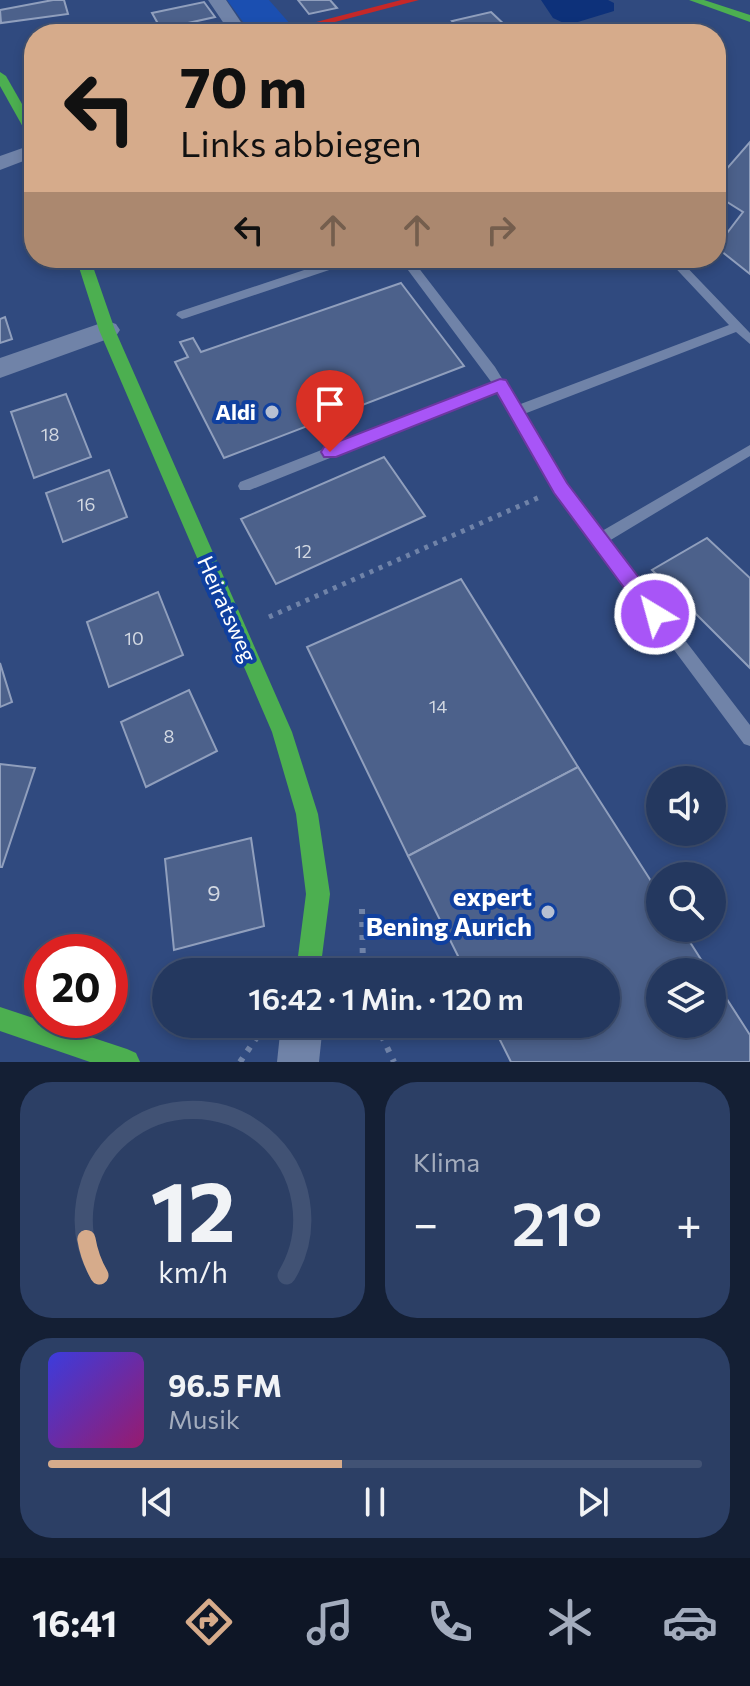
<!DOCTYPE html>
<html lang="de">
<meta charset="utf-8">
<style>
body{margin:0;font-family:Commissioner,sans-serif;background:#2c3f65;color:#f1f3f6;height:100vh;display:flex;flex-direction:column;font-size:30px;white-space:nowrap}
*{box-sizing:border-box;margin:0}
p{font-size:26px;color:#a3acbd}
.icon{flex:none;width:44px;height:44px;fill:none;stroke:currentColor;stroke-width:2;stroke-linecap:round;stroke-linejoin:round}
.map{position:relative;height:1062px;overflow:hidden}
.sheet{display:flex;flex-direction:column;gap:20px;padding:20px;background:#141f34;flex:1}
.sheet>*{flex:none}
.top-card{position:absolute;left:24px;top:24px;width:702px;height:244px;border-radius:32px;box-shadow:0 4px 12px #0003,0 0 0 2px #415274;background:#d6ab8b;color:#111;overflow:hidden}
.controls{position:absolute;left:646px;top:766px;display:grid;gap:16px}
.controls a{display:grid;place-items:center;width:80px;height:80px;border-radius:50%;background:#24385f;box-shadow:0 4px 12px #0003,0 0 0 2px #415274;font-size:40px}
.speed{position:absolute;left:24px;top:934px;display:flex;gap:16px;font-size:40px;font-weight:700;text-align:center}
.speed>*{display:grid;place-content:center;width:104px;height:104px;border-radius:50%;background:#24385f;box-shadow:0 4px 12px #0003,0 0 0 2px #415274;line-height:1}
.speed .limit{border:12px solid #d22;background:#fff;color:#111}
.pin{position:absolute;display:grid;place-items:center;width:68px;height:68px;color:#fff;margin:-82px -34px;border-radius:50% 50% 50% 0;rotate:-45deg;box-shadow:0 0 8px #0007}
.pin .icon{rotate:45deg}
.me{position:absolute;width:88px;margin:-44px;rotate:323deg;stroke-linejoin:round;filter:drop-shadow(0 0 6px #0008)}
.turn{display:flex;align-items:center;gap:28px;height:168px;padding:0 24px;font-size:36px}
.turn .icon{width:104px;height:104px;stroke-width:2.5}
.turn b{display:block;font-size:56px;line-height:68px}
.lanes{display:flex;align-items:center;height:76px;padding:0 24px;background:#0003;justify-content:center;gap:40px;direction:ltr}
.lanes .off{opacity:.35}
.big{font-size:60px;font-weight:600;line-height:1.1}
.sheet .card{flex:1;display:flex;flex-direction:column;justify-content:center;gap:12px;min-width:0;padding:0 28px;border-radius:32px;background:#2c3f65}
.sheet .dial{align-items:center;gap:0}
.dial svg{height:208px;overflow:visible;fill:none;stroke:#415274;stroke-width:7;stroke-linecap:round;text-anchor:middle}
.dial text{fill:#f1f3f6;stroke:none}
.song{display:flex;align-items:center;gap:24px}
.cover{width:96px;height:96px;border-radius:12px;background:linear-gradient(135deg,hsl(240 70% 55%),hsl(320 70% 35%))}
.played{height:8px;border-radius:4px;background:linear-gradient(90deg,#d6ab8b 45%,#415274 45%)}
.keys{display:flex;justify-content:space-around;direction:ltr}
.heat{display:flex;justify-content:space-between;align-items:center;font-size:44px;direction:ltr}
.sheet .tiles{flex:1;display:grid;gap:20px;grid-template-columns:1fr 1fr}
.card:last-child{grid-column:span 2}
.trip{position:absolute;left:152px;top:958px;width:468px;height:80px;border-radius:40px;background:#24385f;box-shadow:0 4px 12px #0003,0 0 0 2px #415274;font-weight:600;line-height:80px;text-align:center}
.dock{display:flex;height:128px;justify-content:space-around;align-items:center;background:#0e1626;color:#a3acbd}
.dock .icon{width:56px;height:56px}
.dock .selected{color:#d6ab8b}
.dock b{font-size:36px;color:#f1f3f6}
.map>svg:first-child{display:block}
</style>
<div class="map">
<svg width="750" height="1062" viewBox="0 0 750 1062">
<rect width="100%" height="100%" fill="#304a7f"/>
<!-- green -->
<path fill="#1b4fb1" d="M227,0H269L291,25L265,32L249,30Z"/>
<!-- water -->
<path fill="#0d317a" d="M541,0H608L614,3V11L568,25L553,18Z"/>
<!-- building -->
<g fill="#4c618b" stroke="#909fbd" stroke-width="2">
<path d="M53,0H64L68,14L1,23L0,10Z"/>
<path d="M298,0H330L337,8L309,14Z"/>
<path d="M204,2L215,17L161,29L152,13Z"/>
<path d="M491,12L509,29L487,34H465L452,21Z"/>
<path d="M102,25L107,34H59Z"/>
<path d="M750,142V274L716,247V233L719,230L727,233L743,212L716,195V181Z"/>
<path d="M401,283L464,366L224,458L175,362L188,357L180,342L193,338L201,352Z"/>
<path d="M5,317L12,339L0,343V319Z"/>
<path d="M66,394L91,457L34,478L11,412Z"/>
<path d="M384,457L425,516L276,584L241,519Z"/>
<path d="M109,470L127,517L63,542L46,493Z"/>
<path d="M707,538L750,578V668L652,570Z"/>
<path d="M461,579L578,767L408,856L307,647Z"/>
<path d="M158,592L183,655L109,687L87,622Z"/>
<path d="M0,663L12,702L0,707Z"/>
<path d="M189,690L217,751L146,787L121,722Z"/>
<path d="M0,764L35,768L2,867H0Z"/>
<path d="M578,767L660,895V928H681L709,972H660V1024H712V976L750,1035V1062H511L492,1024H606V972H466L408,856Z"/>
<path d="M251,838L264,926L174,950L165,859Z"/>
</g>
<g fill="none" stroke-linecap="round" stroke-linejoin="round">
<!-- path-far1 -->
<path stroke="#7083a8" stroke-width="5" stroke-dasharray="4 6" stroke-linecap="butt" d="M269,617L542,496"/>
<!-- path -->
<g stroke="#7083a8" stroke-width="6" stroke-dasharray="5 8" stroke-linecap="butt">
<path d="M362,909L363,972"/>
<path d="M376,1024L394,1062"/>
<path d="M240,1062L265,1025"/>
</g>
<!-- lane -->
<g fill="#7083a8" fill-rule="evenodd">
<path d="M340,258H358L356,261L186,318L182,319L176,315L178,312Z"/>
<path d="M399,258H411L495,367L518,405L729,325L666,258H678L750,333V344L736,332L524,414L566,484L602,531L750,445V456L609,541L750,725V746L744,744L596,545L593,544L556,492L497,391L250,490H240L238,486L240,482L492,383Z"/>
</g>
<!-- street -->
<g fill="#7083a8" fill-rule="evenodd">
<path d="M208,0H226L249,34H231Z"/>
<path d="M34,144V157L0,170V156Z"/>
<path d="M107,321L116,324L120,330L116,336L0,378V358Z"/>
<path d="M281,1024H323L319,1062H277Z"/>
</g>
<!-- fast -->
<g fill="#4caf50" fill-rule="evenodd">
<path d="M689,0H704L750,15V22Z"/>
<path d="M0,72L6,76L34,125V140L28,136L0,86Z"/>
<path d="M76,258H90L115,330L292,732L318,814L330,894L320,972H296L306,894L296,814L272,732L99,330Z"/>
<path d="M0,1007L127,1049L136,1053L140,1062H90L0,1031Z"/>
</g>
<!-- jam -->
<path fill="#c62828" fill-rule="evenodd" d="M401,0H419L289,34H270Z"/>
</g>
<!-- route -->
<path fill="#a855f7" stroke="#6d37a1" stroke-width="2" d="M500,379L506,380L567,483L662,608L665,614L662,620L655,623L648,620L554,493L497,393L336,457H324L321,452L324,447Z"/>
<!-- markers -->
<g fill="#b7c0d2" stroke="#10409f" stroke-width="3">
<circle cx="272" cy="412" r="8"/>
<circle cx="548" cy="912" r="8"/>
</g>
<g text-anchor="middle" stroke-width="8" stroke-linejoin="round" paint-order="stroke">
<!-- number labels -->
<g font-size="18" fill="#d2d8e2">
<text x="50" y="441">18</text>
<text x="86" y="511">16</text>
<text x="303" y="558">12</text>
<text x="134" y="645">10</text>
<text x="438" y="713">14</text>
<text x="169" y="743">8</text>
</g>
<!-- poi labels -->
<g font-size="22" font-weight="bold" fill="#fff" stroke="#10409f" text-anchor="end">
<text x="256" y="420">Aldi</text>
</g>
<!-- street labels -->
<g font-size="22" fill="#fff" stroke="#10409f">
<text transform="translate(227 609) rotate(66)" y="8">Heiratsweg</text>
</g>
<!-- near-number labels -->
<g font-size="22" fill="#d2d8e2">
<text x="214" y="901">9</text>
</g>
<!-- near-poi labels -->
<g font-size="26" font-weight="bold" fill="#fff" stroke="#10409f" text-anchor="end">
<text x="532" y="906">expert<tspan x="532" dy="30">Bening Aurich</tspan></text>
</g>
</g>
</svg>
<div class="controls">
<a><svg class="icon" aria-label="sound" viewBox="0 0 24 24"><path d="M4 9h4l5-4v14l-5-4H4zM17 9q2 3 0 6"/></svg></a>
<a><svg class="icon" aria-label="search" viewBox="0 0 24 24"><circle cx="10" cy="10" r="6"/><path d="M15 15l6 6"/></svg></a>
<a><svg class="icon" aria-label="layers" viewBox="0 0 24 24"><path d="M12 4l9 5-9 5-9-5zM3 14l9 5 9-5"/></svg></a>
</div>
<div class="speed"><div class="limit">20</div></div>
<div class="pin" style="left:330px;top:452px;background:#d93025"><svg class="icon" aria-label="arrive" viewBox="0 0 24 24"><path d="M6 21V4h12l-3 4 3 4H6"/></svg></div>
<svg class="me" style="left:655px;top:614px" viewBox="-20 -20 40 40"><circle r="17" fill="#a855f7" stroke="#fff" stroke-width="3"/><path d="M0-11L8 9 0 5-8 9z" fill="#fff"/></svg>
<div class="trip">16:42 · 1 Min. · 120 m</div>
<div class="top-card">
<div class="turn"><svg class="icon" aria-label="left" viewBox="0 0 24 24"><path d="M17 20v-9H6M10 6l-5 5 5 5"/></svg><div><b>70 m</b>Links abbiegen</div></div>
<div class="lanes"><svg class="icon" aria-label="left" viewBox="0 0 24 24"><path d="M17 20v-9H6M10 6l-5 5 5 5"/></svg><svg class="icon off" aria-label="ahead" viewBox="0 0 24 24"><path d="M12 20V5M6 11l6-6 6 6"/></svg><svg class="icon off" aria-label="ahead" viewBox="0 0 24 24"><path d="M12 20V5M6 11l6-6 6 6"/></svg><svg class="icon off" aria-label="right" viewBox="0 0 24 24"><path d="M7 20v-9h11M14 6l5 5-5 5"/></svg></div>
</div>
</div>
<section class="sheet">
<div class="tiles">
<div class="card dial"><svg viewBox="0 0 100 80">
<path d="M14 69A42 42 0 1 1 86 69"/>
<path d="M14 69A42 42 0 0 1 9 55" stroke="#d6ab8b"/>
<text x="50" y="56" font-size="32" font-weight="700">12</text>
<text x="50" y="72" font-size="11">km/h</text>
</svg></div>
<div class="card"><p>Klima</p>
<div class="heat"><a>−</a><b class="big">21°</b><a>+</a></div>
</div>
<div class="card">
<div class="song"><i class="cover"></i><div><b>96.5 FM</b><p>Musik</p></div></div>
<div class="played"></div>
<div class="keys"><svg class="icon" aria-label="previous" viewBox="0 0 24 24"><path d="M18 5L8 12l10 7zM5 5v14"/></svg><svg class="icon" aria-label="pause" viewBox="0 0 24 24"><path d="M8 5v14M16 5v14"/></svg><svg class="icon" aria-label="next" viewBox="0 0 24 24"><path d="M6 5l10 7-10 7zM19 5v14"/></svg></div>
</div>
</div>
</section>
<nav class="dock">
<b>16:41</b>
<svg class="icon selected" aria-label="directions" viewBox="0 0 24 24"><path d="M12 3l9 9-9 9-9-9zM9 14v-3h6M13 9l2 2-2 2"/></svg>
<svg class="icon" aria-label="music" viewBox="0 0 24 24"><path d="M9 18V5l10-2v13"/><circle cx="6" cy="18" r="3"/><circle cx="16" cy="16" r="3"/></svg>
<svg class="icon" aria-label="phone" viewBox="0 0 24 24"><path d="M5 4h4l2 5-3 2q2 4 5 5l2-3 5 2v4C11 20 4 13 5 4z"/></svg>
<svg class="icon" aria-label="climate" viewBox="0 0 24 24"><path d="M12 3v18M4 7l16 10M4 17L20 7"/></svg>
<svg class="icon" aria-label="car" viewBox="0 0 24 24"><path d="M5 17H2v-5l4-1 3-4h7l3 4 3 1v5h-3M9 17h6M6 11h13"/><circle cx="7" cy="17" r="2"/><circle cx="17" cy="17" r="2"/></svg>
</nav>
